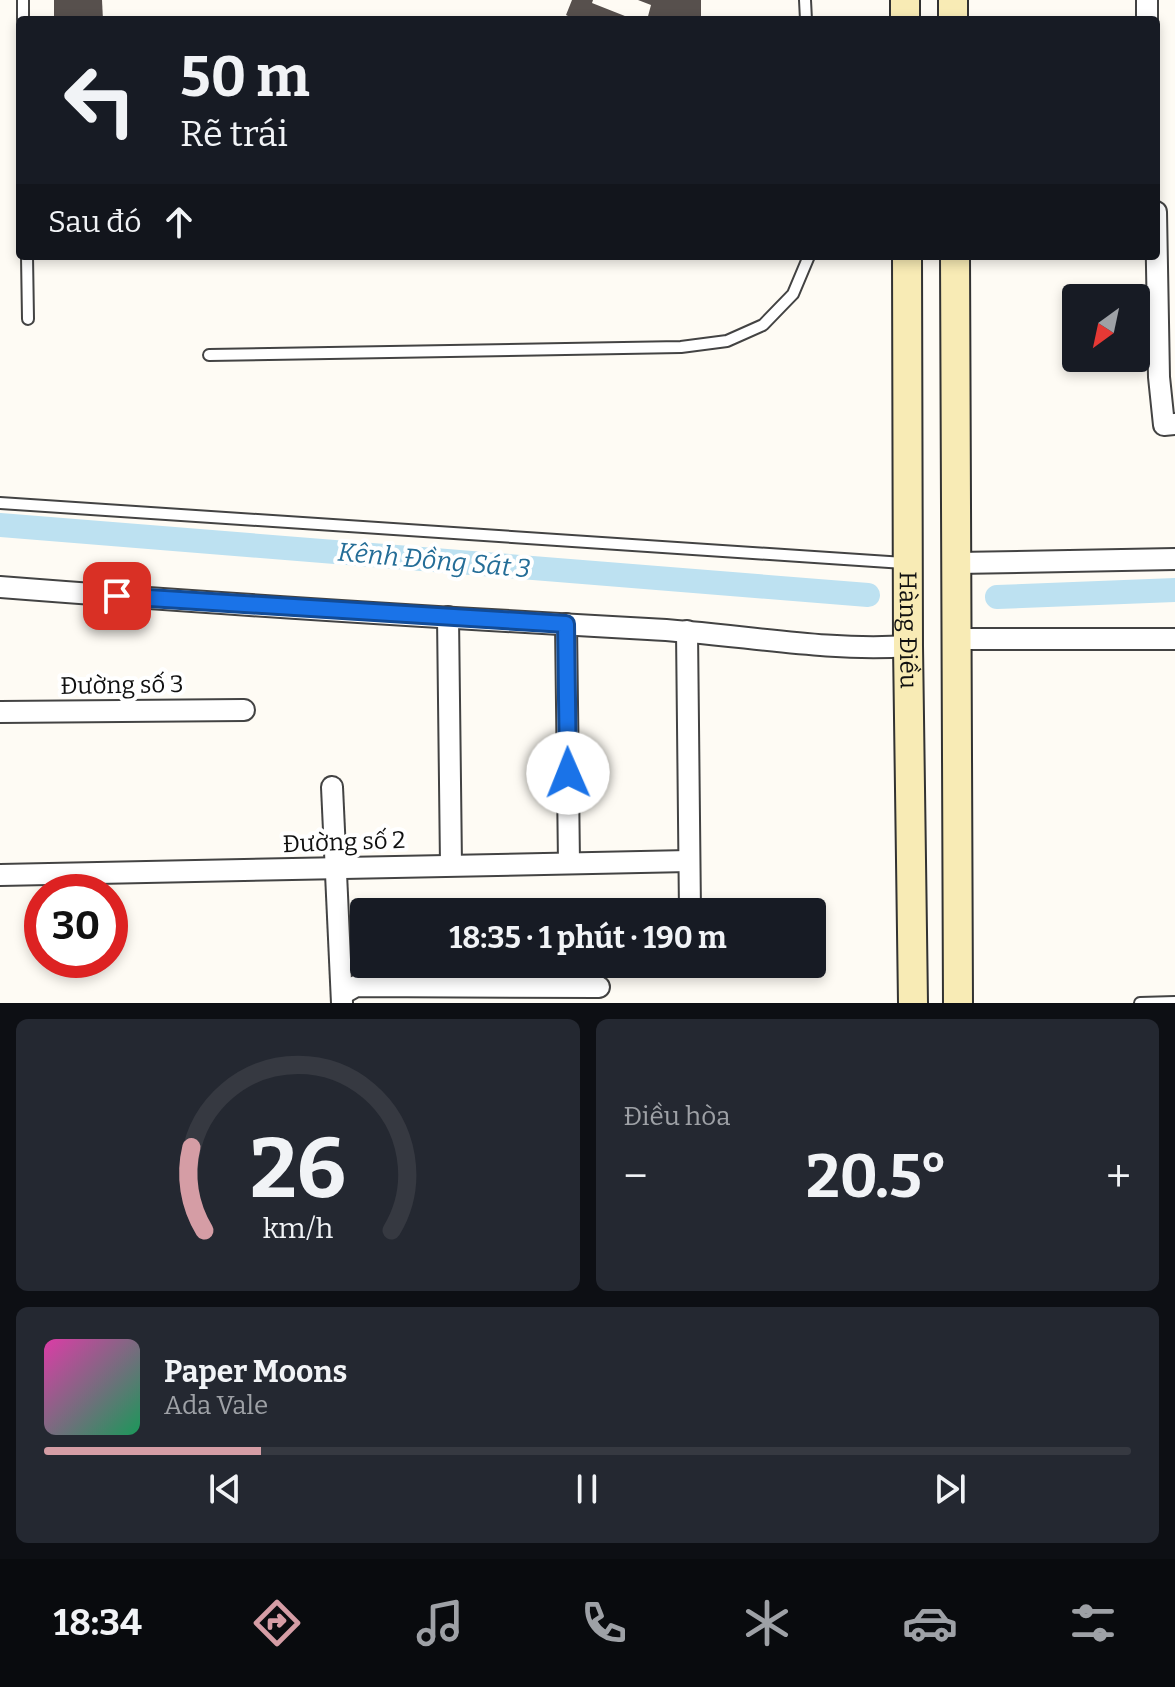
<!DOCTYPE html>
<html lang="vi">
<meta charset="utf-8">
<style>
body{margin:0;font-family:Bitter,serif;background:#242831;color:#f1f3f6;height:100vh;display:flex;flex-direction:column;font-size:30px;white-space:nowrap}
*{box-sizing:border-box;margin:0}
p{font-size:26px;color:#9ea1a6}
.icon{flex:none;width:44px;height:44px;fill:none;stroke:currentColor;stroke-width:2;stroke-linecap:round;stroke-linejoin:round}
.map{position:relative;height:1003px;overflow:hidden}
.drawer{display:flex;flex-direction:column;gap:16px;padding:16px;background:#0d0f14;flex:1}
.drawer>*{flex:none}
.banner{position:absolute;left:16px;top:16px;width:1144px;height:244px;border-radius:8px;box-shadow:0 4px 12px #0003;background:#171b24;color:#f1f3f6;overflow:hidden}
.needle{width:52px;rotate:213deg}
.controls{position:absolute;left:1062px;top:284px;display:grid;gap:16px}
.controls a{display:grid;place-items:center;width:88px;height:88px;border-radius:8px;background:#171b24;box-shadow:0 4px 12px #0003;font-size:40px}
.speed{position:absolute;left:24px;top:874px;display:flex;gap:16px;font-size:40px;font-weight:700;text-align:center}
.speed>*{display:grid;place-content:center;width:104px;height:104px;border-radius:50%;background:#171b24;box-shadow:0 4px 12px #0003;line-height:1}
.speed .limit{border:12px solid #d22;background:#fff;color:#111}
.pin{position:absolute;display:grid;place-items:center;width:68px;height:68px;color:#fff;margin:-34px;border-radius:16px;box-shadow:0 4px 12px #0006}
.me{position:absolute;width:88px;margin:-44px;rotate:359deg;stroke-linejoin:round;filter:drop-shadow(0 0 6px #0008)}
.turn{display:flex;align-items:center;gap:28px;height:168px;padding:0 32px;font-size:36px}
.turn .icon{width:104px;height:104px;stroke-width:2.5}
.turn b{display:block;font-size:56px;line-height:68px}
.then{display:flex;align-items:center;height:76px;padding:0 32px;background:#0003;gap:16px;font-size:30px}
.big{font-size:60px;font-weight:700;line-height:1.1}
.drawer .widget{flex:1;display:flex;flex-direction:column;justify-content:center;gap:12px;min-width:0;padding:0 28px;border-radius:12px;background:#242831}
.drawer .dial{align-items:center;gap:0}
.dial svg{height:208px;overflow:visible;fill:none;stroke:#363941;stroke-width:7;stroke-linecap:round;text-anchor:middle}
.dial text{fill:#f1f3f6;stroke:none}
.song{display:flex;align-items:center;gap:24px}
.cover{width:96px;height:96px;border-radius:12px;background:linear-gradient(135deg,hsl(320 70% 55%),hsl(150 70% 35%))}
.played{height:8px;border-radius:4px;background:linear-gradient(90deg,#d59da5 20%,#363941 20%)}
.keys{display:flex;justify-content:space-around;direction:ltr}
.heat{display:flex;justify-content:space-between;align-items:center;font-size:44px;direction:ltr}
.drawer .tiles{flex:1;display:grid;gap:16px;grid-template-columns:1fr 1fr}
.widget:last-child{grid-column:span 2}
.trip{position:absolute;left:350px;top:898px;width:476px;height:80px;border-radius:8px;background:#171b24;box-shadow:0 4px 12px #0003;font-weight:700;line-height:80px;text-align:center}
.menu{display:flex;height:128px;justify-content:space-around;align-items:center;background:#090b0e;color:#9ea1a6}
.menu .icon{width:56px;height:56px}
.menu .current{color:#d59da5}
.menu b{font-size:36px;color:#f1f3f6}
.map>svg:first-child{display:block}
</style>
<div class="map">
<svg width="1175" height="1003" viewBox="0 0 1175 1003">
<rect width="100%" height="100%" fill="#fefbf4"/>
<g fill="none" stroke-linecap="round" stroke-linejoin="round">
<!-- canal -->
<g stroke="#bde1f1" stroke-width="24">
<path d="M0,525L868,595"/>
<path d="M997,597L1175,590"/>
</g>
</g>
<!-- building -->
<g fill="#57504d">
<path d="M54,0H102L103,20H54Z"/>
<path d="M572,0H593L592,3L635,20H576L566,15Z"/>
<path d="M638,0H701V20H647L651,5Z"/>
</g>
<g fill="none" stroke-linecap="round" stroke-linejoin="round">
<defs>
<g id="lane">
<path d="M23,0V20"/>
<path d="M805,0L806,20"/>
<path d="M27,256L28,319"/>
<path d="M209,355L681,347L727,341L763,325L793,294L809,256"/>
<path d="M0,503L904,563"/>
<path d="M1140,1003L1175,1002"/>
</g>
<g id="street">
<path d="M1147,0V20"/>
<path d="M1156,212L1159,377L1164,425L1175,424"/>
<path d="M957,563L1175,559"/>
<path d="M0,587C216,604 432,617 648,629C734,633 822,652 908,646"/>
<path d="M448,617L451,865"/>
<path d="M566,624L569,863"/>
<path d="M687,631L690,912"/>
<path d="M957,639H1175"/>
<path d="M0,712L244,710"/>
<path d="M332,787L342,1003"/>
<path d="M0,875L689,861"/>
<path d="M342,994L356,986L599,987"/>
</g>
<g id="secondary">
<path d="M905,0V20"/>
<path d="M953,0V20"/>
<path id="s1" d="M907,256L908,646L913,1003"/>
<path d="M955,256L958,1003"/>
</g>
</defs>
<!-- lane casing -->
<use href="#lane" stroke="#434343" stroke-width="14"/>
<!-- street casing -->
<use href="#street" stroke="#434343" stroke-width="24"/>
<!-- secondary casing -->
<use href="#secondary" stroke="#323232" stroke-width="32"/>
<!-- lane -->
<use href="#lane" stroke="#fff" stroke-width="10"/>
<!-- street -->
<use href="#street" stroke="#fff" stroke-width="20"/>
<!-- secondary -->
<use href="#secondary" stroke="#f8ebb5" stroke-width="28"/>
</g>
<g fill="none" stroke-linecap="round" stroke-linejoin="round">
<defs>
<path id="route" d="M117,596L566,624L568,773"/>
</defs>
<!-- route casing -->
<use href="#route" stroke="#114b97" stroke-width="20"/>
<!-- route -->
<use href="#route" stroke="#1a73e8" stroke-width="14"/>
</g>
<g text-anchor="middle" stroke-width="8" stroke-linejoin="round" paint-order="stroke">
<!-- street labels -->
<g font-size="24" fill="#101010" stroke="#fff">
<text dy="8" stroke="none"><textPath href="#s1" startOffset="374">Hàng Điều</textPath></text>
<text transform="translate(122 685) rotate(-1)" y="8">Đường số 3</text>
<text transform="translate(344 842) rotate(-2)" y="8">Đường số 2</text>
</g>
<!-- water labels -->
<g font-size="26" font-style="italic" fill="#246d97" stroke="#fff">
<text transform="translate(434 560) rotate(5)" y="9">Kênh Đồng Sát 3</text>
</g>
</g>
</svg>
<div class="controls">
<a><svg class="needle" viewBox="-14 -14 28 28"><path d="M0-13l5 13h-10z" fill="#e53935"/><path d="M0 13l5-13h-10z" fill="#9ea1a6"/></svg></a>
</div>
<div class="speed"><div class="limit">30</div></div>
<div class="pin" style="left:117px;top:596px;background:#d93025"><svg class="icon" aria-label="arrive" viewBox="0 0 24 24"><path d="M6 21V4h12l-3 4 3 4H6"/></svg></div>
<svg class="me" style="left:568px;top:773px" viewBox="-20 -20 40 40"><circle r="19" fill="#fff"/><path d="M0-13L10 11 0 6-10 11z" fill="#1a73e8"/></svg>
<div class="trip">18:35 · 1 phút · 190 m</div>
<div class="banner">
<div class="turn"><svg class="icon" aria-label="left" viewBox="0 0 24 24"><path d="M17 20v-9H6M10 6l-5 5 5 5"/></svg><div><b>50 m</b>Rẽ trái</div></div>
<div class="then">Sau đó<svg class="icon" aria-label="ahead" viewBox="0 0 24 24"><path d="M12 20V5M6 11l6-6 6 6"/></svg></div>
</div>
</div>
<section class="drawer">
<div class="tiles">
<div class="widget dial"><svg viewBox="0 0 100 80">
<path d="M14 69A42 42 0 1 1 86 69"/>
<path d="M14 69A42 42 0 0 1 9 37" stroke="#d59da5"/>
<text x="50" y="56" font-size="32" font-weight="700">26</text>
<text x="50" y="72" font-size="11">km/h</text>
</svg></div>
<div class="widget"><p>Điều hòa</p>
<div class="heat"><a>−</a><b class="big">20.5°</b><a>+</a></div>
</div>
<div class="widget">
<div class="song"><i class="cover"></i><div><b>Paper Moons</b><p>Ada Vale</p></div></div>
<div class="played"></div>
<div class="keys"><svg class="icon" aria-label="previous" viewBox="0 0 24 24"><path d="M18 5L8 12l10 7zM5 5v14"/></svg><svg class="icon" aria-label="pause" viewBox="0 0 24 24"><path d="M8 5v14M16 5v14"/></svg><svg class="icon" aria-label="next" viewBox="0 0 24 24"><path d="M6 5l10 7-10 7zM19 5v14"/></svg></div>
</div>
</div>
</section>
<nav class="menu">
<b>18:34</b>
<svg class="icon current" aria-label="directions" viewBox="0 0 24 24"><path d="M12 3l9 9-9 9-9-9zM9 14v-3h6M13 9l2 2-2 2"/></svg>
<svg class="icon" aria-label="music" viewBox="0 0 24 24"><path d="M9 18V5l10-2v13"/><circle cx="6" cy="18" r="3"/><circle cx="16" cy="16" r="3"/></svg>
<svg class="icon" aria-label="phone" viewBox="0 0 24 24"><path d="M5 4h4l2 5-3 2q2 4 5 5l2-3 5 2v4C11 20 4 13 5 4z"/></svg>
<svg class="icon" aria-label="climate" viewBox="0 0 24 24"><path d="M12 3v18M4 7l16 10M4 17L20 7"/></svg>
<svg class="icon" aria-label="car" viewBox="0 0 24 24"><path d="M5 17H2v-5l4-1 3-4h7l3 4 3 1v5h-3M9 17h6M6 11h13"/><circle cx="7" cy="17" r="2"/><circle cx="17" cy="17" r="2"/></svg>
<svg class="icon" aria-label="filters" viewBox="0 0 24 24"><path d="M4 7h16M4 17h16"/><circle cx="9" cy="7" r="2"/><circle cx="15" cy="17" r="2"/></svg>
</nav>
